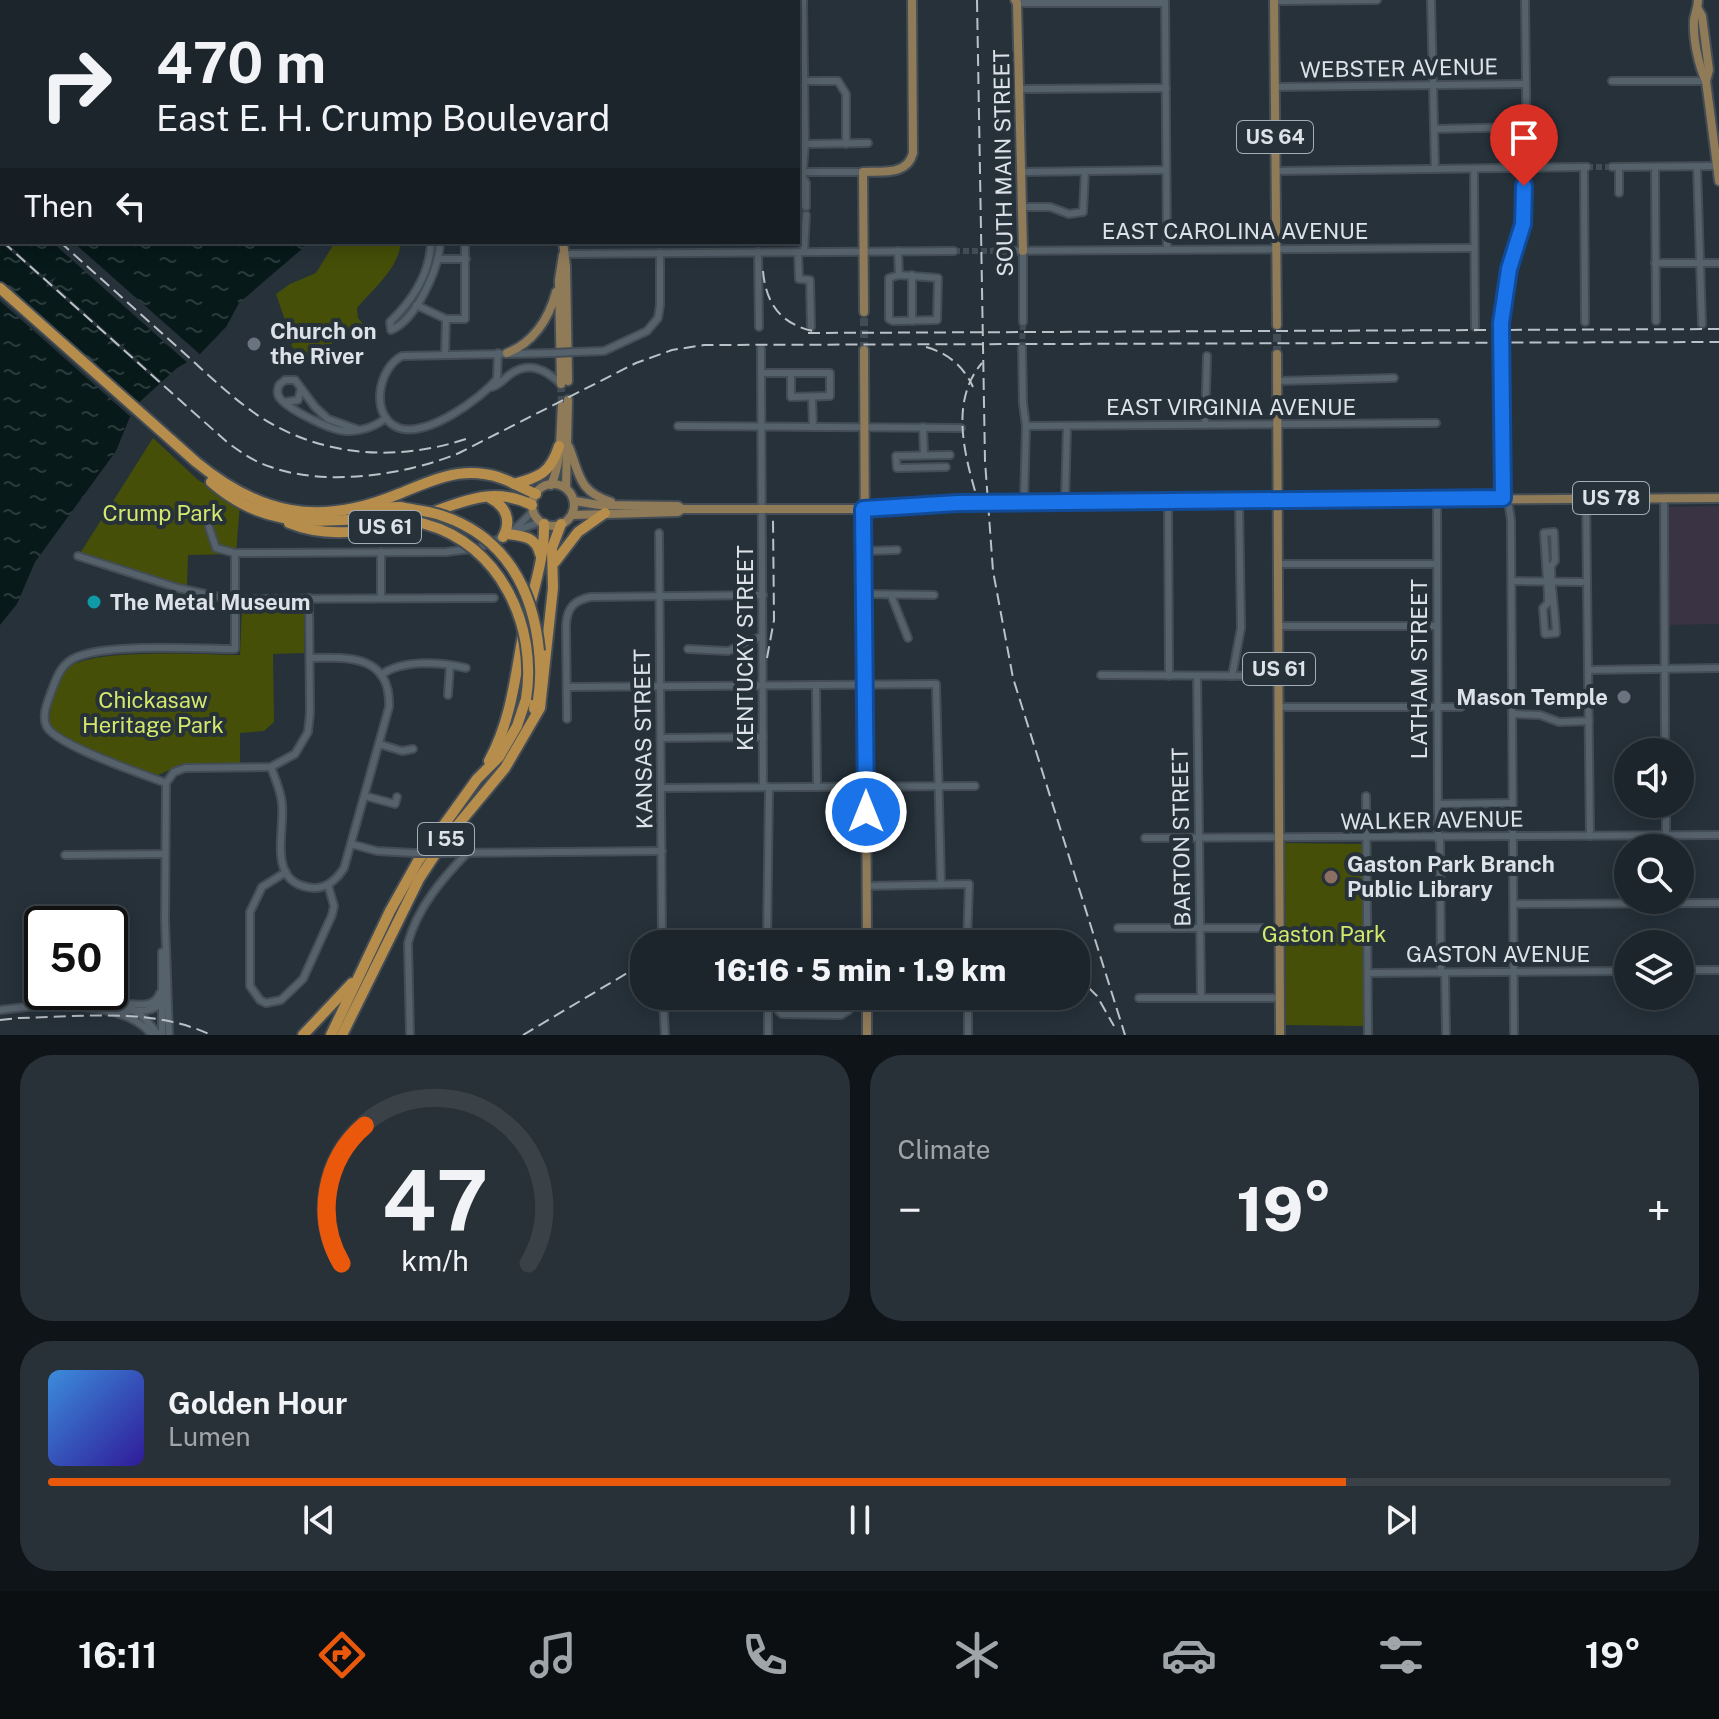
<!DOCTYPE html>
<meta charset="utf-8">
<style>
body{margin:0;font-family:"Public Sans",sans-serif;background:#293138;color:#f1f3f6;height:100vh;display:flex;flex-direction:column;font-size:30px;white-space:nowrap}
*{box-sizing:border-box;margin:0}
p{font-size:26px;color:#a0a5a9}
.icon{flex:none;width:44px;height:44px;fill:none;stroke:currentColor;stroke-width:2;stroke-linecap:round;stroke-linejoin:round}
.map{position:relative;height:1035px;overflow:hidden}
.drawer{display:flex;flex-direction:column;gap:20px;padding:20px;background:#0f1418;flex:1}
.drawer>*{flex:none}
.hud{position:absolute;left:0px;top:0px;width:800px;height:244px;box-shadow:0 4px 20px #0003,0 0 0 2px #3a4248;background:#1c252c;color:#f1f3f6;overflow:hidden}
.tools{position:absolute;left:1614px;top:738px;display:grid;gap:16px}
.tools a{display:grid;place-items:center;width:80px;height:80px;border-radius:50%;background:#1c252c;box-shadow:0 4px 20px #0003,0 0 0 2px #3a4248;font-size:40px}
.speed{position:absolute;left:24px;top:906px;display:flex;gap:16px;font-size:40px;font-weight:700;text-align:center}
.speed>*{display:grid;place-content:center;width:104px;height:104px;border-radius:50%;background:#1c252c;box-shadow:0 4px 20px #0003,0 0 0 2px #3a4248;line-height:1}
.speed .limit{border:4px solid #111;border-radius:12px;background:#fff;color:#111}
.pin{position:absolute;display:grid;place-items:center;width:68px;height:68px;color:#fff;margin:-82px -34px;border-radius:50% 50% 50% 0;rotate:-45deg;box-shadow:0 0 8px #0007}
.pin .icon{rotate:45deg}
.me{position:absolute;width:88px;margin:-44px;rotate:0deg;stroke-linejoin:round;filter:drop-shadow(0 0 6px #0008)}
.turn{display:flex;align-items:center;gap:28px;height:168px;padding:0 24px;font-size:36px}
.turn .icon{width:104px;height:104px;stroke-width:2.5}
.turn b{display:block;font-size:56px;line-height:68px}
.then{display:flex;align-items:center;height:76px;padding:0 24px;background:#0003;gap:16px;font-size:30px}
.big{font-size:60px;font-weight:800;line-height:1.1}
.drawer .tile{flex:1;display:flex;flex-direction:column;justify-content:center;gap:12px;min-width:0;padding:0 28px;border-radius:32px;background:#293138}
.drawer .dial{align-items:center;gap:0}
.dial svg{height:208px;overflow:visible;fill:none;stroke:#3a4248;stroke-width:7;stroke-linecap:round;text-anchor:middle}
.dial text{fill:#f1f3f6;stroke:none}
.song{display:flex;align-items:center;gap:24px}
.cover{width:96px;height:96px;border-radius:12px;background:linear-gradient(135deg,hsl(210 70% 55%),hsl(250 70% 35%))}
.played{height:8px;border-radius:4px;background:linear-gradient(90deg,#ea580c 80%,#3a4248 80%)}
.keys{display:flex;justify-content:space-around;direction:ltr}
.heat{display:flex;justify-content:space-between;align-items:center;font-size:44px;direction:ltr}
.drawer .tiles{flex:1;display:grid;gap:20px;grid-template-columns:1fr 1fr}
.tile:last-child{grid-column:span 2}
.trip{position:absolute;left:630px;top:930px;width:460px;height:80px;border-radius:32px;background:#1c252c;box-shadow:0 4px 20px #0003,0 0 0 2px #3a4248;font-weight:800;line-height:80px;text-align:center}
.menu{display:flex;height:128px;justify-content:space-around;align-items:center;background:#0b0f12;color:#a0a5a9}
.menu .icon{width:56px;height:56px}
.menu .active{color:#ea580c}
.menu b{font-size:36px;color:#f1f3f6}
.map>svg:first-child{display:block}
</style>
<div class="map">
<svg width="1719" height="1035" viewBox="0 0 1719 1035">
<defs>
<pattern id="water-ripples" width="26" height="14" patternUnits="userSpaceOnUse" patternTransform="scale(2)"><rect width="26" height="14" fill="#071919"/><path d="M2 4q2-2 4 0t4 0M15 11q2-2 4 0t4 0" fill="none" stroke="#2b3a3a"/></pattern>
</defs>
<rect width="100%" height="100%" fill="#26313a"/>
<!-- education -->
<path fill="#3a3344" d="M1719,506V624L1669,625V507Z"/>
<!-- park -->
<g fill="#454f07">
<path d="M335,242H401C399,268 373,289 357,308L358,318L363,324L303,361L291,345L298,336C298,328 293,326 286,323L276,294L290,284L316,273Z"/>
<path d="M153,438L198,480L240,504L236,554L188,555L187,586L79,555Z"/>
<path d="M246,603H301L304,607V653L273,654L274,722L264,731L240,733V763L183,764L158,775C126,765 73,750 49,727C50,710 53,687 63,672C81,646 207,655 240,655L242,607Z"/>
<path d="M1285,843L1363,844V1026L1286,1025Z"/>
</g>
<!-- water -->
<path fill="url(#water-ripples)" d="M0,0H514L2,2V242H310L239,303L226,327L199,355L177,368L134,407L116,451L35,562L17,604L0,625Z"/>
<!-- pier -->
<g fill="#26313a">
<path d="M0,237L2,242H6L49,281L56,277L52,283L166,385L163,387L50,286L46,287L47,283L0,242Z"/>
<path d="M52,242H73L203,357L190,365Z"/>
<path d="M0,281L140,406L133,419L0,301Z"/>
</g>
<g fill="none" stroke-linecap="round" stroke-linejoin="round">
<!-- minor-tunnel -->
<g stroke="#414c54" stroke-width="6" stroke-dasharray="6 3" stroke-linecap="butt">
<path d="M1587,167H1612"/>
<path d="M954,251H996"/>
<path d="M1022,348L1023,322"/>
</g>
<!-- major-tunnel -->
<g stroke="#414c54" stroke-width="8" stroke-dasharray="8 4" stroke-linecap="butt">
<path d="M864,350V312"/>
<path d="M1277,354V325"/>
<path d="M561,384L562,406"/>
</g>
<defs>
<g id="minor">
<path d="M718,0V2"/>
<path d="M742,0V2"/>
<path d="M1165,0L1167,250"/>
<path d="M1431,0L1435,169"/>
<path d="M1525,0L1527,168"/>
<path d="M1274,1L1377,0"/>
<path d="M629,2L631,0"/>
<path d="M681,2V0"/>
<path d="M705,2V0"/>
<path d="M763,2V0"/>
<path d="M1017,3H1165"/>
<path d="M804,81H838L846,94V144"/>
<path d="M1612,81H1706"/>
<path d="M1274,87L1525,84"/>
<path d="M1020,89L1166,88"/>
<path d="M1434,129L1526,127"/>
<path d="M805,144L868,143"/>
<path d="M1584,167L1585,322"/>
<path d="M1612,167L1719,166"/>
<path d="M1655,167L1656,321"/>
<path d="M1697,167L1702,324"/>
<path d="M1474,169L1475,327"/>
<path d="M1276,171L1587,167"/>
<path d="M798,172H863"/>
<path d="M1022,172L1166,170"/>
<path d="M804,179L806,183V207"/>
<path d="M1619,193V167"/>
<path d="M800,206L805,144L803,0"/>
<path d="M1023,207H1050L1069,214L1083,212L1085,171"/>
<path d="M799,215L800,240L804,244"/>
<path d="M431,242C430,274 413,300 390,322L391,330C416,320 439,269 440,242"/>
<path d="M898,251L899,275"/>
<path d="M996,251L1473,248"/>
<path d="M758,252L759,327"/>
<path d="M798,252L799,279L810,280L811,327"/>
<path d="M804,252L806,215"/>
<path d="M563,254L954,251"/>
<path d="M438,259H466"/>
<path d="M1655,263H1719"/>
<path d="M899,275L938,278L937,320L893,321L889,319V278Z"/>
<path d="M912,275V321"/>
<path d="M416,305L446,319H465V242"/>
<path d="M1023,322V251"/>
<path d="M1022,348L1023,403L1026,426L1024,502"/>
<path d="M761,349L763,784L769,788L767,944"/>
<path d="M574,352L604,351L647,331L658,318L660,305V253"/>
<path d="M498,353L497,379C480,399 428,437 399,428C369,417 378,368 402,356L554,353"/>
<path d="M445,354L446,319"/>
<path d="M761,373H830V396L791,397V373"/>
<path d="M1278,381L1394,378"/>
<path d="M492,387C499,385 502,381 508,376C528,360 545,369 561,384"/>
<path d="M812,397L813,427"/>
<path d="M286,402L298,400L301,389"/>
<path d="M1205,424L1207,356"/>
<path d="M678,426L961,428"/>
<path d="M1026,426L1436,423"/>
<path d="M923,427L924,455"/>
<path d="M359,430L328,419L315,407L295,380H285L279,385C278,389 276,392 279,397C287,409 330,430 345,431C359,432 375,427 386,418"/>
<path d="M946,467L897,468L896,456L950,455"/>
<path d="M1664,498L1665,752"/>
<path d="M1437,499L1438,839"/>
<path d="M1586,499L1590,836"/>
<path d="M1168,500L1169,676"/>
<path d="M1065,502L1067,426"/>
<path d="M209,527L216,548L235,553L446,552L479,548L503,537"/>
<path d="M512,532L532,512"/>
<path d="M513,532L540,522"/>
<path d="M1554,532L1555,561L1551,566C1551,589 1555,609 1556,633L1545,634L1543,608L1548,603V595L1544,533Z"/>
<path d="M659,533L662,944"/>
<path d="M864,551L897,550"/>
<path d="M381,552V597"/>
<path d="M78,556L178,588L228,599L494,598"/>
<path d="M1279,564H1436"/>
<path d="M1512,581L1582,582"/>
<path d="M865,594L934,595"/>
<path d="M891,595L908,638"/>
<path d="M1280,626H1437"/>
<path d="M688,649L728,651L762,636"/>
<path d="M1589,670L1719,668"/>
<path d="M381,675C402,659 442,662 466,668"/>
<path d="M1101,675L1279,676"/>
<path d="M1197,676L1201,998"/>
<path d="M1232,676L1241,628L1239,499"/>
<path d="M816,685L817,787"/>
<path d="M567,687L936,684L941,884"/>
<path d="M448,695L450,665"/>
<path d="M1278,707H1461"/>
<path d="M1512,714L1540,715L1559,722L1589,721"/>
<path d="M567,719L566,625C567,608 574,600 591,597L763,595"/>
<path d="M662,738L763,737"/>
<path d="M379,744L402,751L413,749"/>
<path d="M271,767C275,779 281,791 282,804C285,833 266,885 314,888C328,888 337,879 344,868L389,707C391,655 349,657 310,658"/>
<path d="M166,783C145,775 52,744 46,725C42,714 48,701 52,690C57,676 62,663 77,657C109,643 197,649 235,649V553"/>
<path d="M661,788L975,786"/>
<path d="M365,796L395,804L397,797"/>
<path d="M1366,796L1368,1035"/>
<path d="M1438,804L1512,803"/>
<path d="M1666,804V836"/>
<path d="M1145,838L1719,835"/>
<path d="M1440,838L1441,973"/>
<path d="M351,844L377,851L414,853"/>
<path d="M441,853L662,851"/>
<path d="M65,855L165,854"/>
<path d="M286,872L262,887L250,912V986L260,1000L266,1003L281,1000L303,979L332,915L334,906L328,885"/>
<path d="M866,886L969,884L967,944"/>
<path d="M1514,904L1719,903"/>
<path d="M1118,928H1280"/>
<path d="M1680,970H1719"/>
<path d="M1368,973L1628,971"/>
<path d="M1445,973L1446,1035"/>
<path d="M663,996L665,1035"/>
<path d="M768,996V1035"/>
<path d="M777,996L778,1010L782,1014L841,1015L849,1010L850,996"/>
<path d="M1139,998H1280"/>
<path d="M129,1004C142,1005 155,1007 160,993"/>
<path d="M89,1006C125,1002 137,1005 158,1035"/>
<path d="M0,1010C42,1004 124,999 152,1035"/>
<path d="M116,1010C132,1010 151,1015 162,1002"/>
<path d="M162,1035V952"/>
<path d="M169,1035L165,920L166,783L174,772L185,768L271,767L295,754L308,732L310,713L309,598"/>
<path d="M410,1035L408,943C417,908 442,879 467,853"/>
<path d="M968,1035V996"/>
<path d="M1514,1035L1511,520L1509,507L1503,498L1501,323L1509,269L1523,224L1524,168"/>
</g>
<g id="major">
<path d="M1015,0L1017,3L1023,251"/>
<path d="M1274,0L1277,325"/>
<path d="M1698,0C1698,8 1695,13 1694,20C1693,38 1698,65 1706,81L1719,181"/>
<path d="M579,2L580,0"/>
<path d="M1698,9L1702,16L1709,70L1706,81"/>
<path d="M563,242L566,266L568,381"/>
<path d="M864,312L863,172C882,171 907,176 913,153L912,0"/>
<path d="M864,350L867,944"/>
<path d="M507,353C533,343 549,319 556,292"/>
<path d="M1277,354L1280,1035"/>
<path d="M561,384L559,280L563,255"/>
<path d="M569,447C580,475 578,491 611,502"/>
<circle cx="553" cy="505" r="21"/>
<path d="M551,485C562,462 560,431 562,406"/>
<path d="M566,488L568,400"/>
<path d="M575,501L599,505L678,506L682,509H863L958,503L1719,498"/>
<path d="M572,515L678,512L682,509"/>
<path d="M867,1035V996"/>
</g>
<g id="highway">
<path d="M0,288L196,462C259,514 318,527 396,495C424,484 452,469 484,474C503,476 519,487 536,494"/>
<path d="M211,482C266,530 314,521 382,518"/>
<path d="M514,484C539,477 550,474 559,446"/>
<path d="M490,498C506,506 512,521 503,537"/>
<path d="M370,508L400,507"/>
<path d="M289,523C330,540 376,531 418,517C457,505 490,484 532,505"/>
<path d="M508,534C524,536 536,537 540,554"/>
<path d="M555,562L578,532L605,513"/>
<path d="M534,709L539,651"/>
<path d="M489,761C511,721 515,678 523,635C530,598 545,562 544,524"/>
<path d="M303,1035L352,983"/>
<path d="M331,1035L390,911L418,861L477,779L499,757L517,726L526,699"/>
<path d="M342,1035L419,879L442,844L505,768L540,708L553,588L552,548L561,524"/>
</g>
</defs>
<!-- minor casing -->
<use href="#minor" stroke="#444d55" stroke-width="10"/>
<!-- major casing -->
<use href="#major" stroke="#444d55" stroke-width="12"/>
<!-- highway casing -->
<use href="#highway" stroke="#444d55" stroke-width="14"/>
<!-- minor -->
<use href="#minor" stroke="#55616b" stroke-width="6"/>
<!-- major -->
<use href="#major" stroke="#907b58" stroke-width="8"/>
<!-- highway -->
<use href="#highway" stroke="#b78d4c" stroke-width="10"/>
<!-- rail -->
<g stroke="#bac1c7" stroke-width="2" stroke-dasharray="12 6" stroke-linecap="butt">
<path d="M977,0L985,461L993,571L1013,678L1125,1035"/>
<path d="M0,184L2,186"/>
<path d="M3,242L228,443C242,453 255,462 271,467C326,487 406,475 459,453L636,363L672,350L704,345L1719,342"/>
<path d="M60,242C98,276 136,310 174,344C200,367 225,392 253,412C317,457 396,463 469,438"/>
<path d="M763,271C766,306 783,326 818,332"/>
<path d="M808,333L1719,329"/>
<path d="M926,347C948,353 964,367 973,387"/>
<path d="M980,508C967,463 947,404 982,363"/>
<path d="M767,658L774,620L773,519"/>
<path d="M690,944L715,940L867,942L987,935L1027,944"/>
<path d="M1076,975L1097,996L1114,1026"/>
<path d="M0,1020L19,1018C82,1017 152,1007 211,1035"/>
<path d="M523,1035L644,963"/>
</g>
<defs>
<g id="minor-bridge">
<path d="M554,353L574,352"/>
<path d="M414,853H441"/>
</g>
<g id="highway-bridge">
<path d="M400,507C414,510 430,511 443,516C505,537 533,589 539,651"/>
<path d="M382,518C396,520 411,520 425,524C500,544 538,626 526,699"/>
</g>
</defs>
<!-- minor-bridge casing -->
<use href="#minor-bridge" stroke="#444d55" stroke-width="10" stroke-linecap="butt"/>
<!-- highway-bridge casing -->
<use href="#highway-bridge" stroke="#444d55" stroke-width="14" stroke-linecap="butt"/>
<!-- minor-bridge -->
<use href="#minor-bridge" stroke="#55616b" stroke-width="6"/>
<!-- highway-bridge -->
<use href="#highway-bridge" stroke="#b78d4c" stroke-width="10"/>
</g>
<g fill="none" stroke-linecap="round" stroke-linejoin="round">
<defs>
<path id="route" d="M866,812L863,509L958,503L1503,498L1501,323L1509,269L1523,224L1524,186"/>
</defs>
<!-- route casing -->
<use href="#route" stroke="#114b97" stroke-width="20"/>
<!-- route -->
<use href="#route" stroke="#1a73e8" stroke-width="14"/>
</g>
<!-- markers -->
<g fill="#6b7280" stroke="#26313a" stroke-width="3">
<circle cx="254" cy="344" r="8"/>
<circle cx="1624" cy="697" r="8"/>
</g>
<circle fill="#0f9aa8" stroke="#26313a" stroke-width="3" cx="94" cy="602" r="8"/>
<circle fill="#8d6e63" stroke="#26313a" stroke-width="3" cx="1331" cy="877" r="8"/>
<g text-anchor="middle" stroke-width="8" stroke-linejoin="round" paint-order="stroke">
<!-- shield labels -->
<g fill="#26313a" stroke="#a5adb4" stroke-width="2">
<rect x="1237" y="121" width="76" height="32" rx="6"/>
<rect x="1573" y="482" width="76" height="32" rx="6"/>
<rect x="349" y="511" width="72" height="32" rx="6"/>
<rect x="1243" y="653" width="72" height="32" rx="6"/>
<rect x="418" y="823" width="56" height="32" rx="6"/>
</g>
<g font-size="20" font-weight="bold" fill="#dce2e8">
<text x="1275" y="144">US 64</text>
<text x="1611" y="505">US 78</text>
<text x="385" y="534">US 61</text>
<text x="1279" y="676">US 61</text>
<text x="446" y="846">I 55</text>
</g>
<!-- street labels -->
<g font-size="22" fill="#dce2e8" stroke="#26313a">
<text transform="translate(1399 68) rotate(-1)" y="8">WEBSTER AVENUE</text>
<text transform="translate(1003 163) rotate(-91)" y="8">SOUTH MAIN STREET</text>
<text x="1235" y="239">EAST CAROLINA AVENUE</text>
<text x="1231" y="415">EAST VIRGINIA AVENUE</text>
<text transform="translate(745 648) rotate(-90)" y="8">KENTUCKY STREET</text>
<text transform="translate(1419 669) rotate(-90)" y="8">LATHAM STREET</text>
<text transform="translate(643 739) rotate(-91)" y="8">KANSAS STREET</text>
<text transform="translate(1432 820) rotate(-1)" y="8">WALKER AVENUE</text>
<text transform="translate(1181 837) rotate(-91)" y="8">BARTON STREET</text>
<text x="1498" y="962">GASTON AVENUE</text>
</g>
<!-- poi labels -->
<g font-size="22" font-weight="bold" fill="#dce2e8" stroke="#26313a" text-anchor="start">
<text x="270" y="339">Church on<tspan x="270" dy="25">the River</tspan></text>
<text x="110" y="610">The Metal Museum</text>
<text x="1608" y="705" text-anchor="end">Mason Temple</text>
<text x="1347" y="872">Gaston Park Branch<tspan x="1347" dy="25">Public Library</tspan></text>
</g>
<!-- park labels -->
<g font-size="22" fill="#d4e86d" stroke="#26313a">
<text x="163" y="521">Crump Park</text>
<text x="153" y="708">Chickasaw<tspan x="153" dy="25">Heritage Park</tspan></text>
<text x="1324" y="942">Gaston Park</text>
</g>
</g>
</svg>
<div class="tools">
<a><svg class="icon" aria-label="sound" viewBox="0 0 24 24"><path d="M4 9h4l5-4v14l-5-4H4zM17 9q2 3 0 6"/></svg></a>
<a><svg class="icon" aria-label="search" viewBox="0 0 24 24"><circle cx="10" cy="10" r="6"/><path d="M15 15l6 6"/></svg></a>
<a><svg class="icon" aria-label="layers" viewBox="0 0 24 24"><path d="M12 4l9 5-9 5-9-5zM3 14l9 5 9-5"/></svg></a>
</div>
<div class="speed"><div class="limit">50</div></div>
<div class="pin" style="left:1524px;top:186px;background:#d93025"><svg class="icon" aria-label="arrive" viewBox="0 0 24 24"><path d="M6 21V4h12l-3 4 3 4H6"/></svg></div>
<svg class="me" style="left:866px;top:812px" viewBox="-20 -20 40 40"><circle r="17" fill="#1a73e8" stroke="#fff" stroke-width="3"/><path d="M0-11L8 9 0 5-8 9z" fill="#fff"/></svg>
<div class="trip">16:16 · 5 min · 1.9 km</div>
<div class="hud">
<div class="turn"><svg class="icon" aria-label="right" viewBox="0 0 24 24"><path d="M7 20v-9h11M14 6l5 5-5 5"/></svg><div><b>470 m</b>East E. H. Crump Boulevard</div></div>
<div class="then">Then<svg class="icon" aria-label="left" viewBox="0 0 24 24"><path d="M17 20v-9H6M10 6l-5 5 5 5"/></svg></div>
</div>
</div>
<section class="drawer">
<div class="tiles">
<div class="tile dial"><svg viewBox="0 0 100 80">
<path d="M14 69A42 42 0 1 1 86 69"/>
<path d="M14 69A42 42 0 0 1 23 16" stroke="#ea580c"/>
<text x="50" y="56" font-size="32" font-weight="700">47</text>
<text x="50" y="72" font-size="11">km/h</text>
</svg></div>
<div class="tile"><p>Climate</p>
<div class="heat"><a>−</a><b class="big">19°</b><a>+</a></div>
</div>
<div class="tile">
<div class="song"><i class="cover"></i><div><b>Golden Hour</b><p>Lumen</p></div></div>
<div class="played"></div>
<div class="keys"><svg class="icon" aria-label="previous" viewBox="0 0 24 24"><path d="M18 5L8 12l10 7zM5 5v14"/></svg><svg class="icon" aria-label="pause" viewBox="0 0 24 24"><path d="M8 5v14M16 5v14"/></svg><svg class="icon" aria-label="next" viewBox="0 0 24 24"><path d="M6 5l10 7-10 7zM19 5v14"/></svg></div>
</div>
</div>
</section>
<nav class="menu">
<b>16:11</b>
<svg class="icon active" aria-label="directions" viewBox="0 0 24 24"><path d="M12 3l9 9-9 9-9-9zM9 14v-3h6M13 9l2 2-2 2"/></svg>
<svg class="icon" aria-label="music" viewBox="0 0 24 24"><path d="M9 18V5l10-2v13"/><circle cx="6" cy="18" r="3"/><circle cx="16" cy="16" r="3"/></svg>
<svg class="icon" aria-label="phone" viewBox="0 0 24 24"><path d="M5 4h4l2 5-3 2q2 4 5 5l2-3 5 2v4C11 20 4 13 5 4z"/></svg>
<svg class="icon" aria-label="climate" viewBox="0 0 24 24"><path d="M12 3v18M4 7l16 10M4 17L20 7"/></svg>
<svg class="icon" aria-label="car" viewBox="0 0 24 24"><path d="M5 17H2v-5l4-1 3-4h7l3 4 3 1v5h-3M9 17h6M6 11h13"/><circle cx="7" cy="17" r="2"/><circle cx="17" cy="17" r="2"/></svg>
<svg class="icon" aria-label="filters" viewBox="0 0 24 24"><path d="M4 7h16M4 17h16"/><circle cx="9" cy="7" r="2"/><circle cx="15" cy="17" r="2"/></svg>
<b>19°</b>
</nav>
